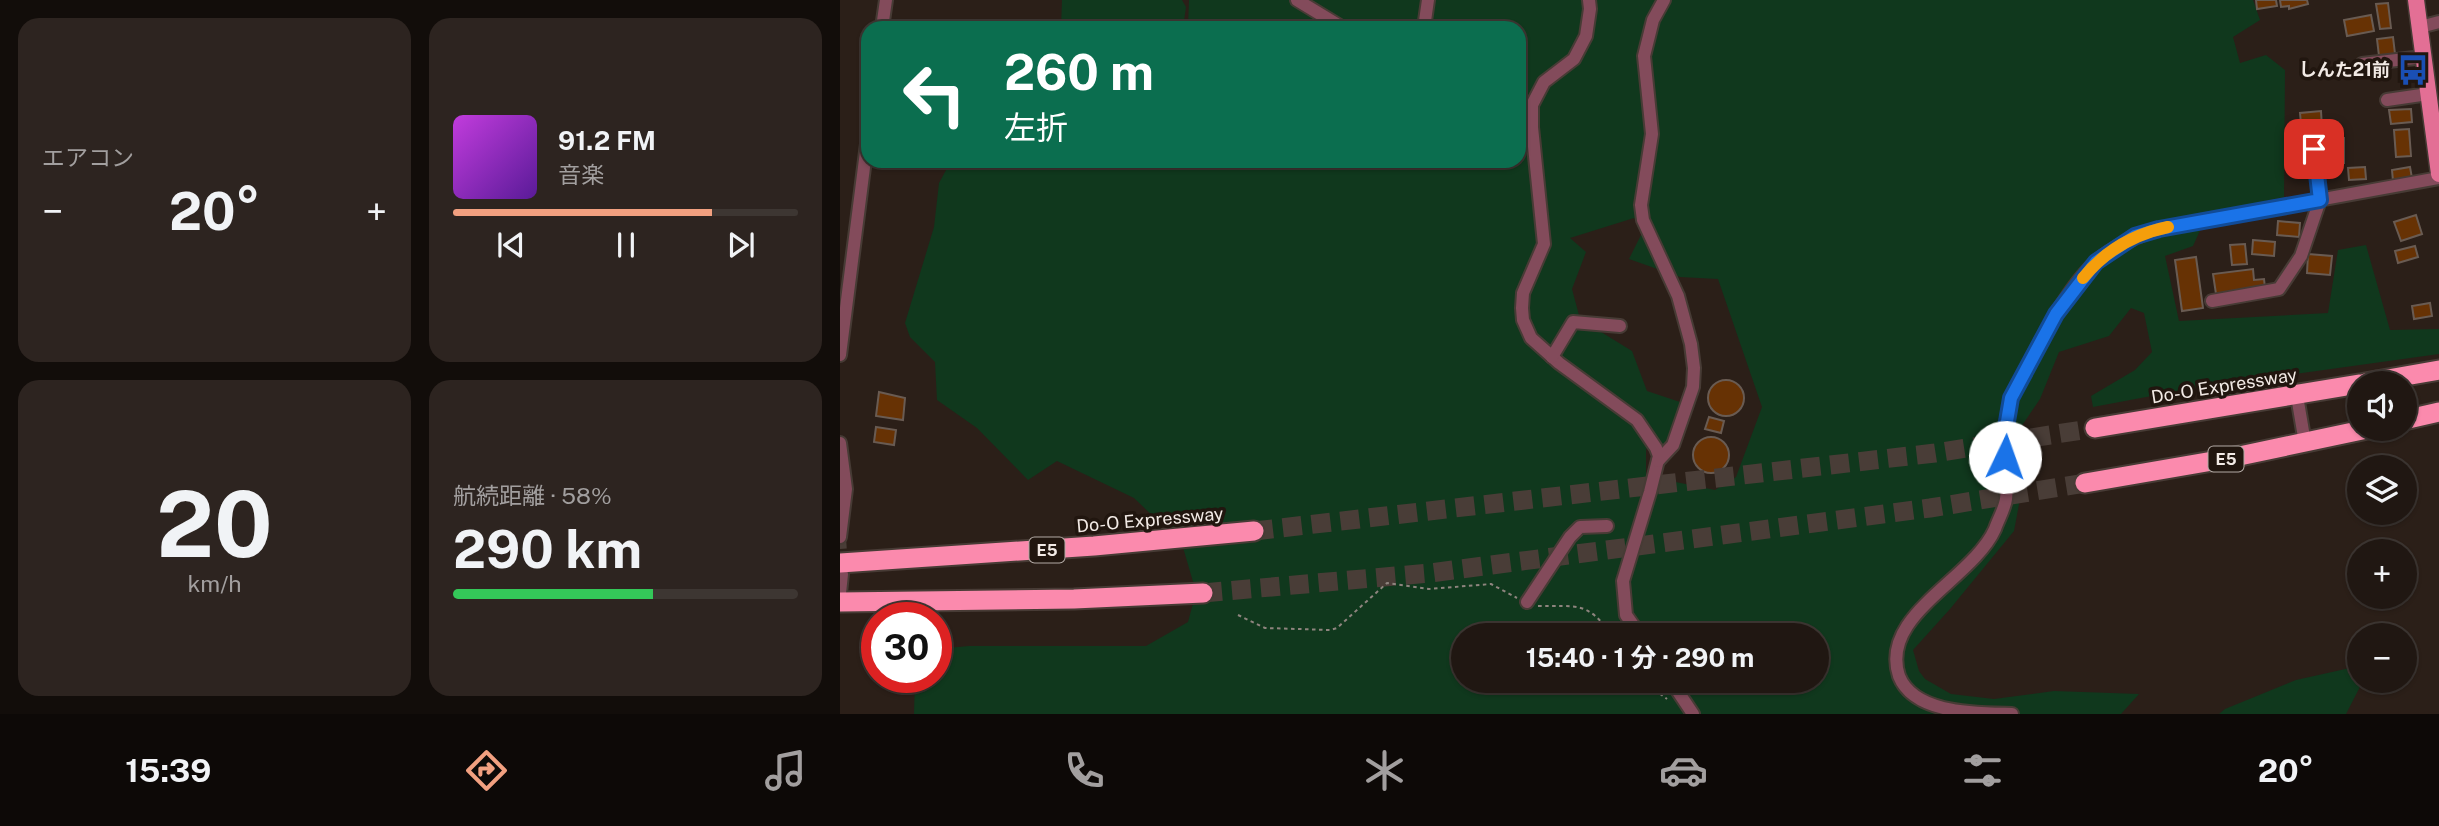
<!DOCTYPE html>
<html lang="ja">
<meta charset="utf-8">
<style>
body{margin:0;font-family:"Public Sans","Noto Sans JP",sans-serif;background:#2d2420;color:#f1f3f6;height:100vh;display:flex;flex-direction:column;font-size:26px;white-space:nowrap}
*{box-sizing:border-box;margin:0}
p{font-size:23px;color:#a29f9f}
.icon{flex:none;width:38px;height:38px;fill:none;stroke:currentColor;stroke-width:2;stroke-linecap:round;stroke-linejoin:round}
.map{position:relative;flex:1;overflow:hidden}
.details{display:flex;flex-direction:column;gap:18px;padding:18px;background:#120d0a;width:840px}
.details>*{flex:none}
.guide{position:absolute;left:21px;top:21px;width:665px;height:147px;border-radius:21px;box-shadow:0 2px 5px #0004,0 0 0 2px #3d3632;background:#0b6e4f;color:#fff;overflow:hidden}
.tools{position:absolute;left:1507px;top:371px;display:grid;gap:14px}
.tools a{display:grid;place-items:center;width:70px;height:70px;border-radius:50%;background:#201712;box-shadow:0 2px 5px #0004,0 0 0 2px #3d3632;font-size:35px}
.speed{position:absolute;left:21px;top:602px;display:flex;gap:14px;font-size:35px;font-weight:700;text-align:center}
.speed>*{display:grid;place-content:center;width:91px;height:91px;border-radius:50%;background:#201712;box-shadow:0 2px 5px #0004,0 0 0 2px #3d3632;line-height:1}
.speed .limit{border:10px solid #d22;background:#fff;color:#111}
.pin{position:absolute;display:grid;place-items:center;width:60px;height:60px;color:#fff;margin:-30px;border-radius:14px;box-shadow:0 4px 10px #0006}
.me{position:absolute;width:77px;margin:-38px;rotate:3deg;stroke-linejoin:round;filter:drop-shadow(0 0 5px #0008)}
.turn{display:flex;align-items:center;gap:24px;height:147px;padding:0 28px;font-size:32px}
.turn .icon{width:91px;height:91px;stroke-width:2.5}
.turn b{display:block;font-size:49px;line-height:60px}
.big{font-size:52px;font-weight:700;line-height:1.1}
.details .tile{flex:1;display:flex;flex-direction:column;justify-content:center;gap:10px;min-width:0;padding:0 24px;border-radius:21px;background:#2d2420}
.details .dial{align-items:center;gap:0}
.dial b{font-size:91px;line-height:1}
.song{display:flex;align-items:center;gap:21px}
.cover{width:84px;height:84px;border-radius:10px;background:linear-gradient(135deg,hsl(290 70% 55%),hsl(270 70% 35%))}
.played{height:7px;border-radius:4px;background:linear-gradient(90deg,#f2a080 75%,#3d3632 75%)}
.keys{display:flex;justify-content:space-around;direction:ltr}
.heat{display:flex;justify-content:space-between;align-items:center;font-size:38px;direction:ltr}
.charge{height:10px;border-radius:5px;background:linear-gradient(90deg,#34c759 58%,#3d3632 0)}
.details .tiles{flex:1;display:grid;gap:18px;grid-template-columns:repeat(2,1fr)}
.trip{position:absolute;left:611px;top:623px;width:378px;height:70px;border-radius:35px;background:#201712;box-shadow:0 2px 5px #0004,0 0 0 2px #3d3632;font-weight:700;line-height:70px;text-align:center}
.dock{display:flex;height:112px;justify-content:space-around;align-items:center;background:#0d0907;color:#a29f9f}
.dock .icon{width:49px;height:49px}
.dock .selected{color:#f2a080}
.dock b{font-size:32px;color:#f1f3f6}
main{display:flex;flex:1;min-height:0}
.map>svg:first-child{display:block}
</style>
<main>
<section class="details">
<div class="tiles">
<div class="tile"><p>エアコン</p>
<div class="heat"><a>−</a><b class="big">20°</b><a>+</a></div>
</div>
<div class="tile">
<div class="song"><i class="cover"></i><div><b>91.2 FM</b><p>音楽</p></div></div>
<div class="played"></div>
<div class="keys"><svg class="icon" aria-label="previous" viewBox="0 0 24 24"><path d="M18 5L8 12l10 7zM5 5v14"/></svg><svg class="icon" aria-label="pause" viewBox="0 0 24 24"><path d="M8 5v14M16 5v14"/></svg><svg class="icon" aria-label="next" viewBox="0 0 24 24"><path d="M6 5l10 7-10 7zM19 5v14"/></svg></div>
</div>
<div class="tile dial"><b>20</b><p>km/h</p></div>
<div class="tile"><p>航続距離 · 58%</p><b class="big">290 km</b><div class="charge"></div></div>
</div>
</section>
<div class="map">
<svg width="1599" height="714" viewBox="0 0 1599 714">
<rect width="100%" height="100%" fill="#2b1f18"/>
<!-- green -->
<g fill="#10381d" fill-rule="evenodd">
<path d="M222,0H342L346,7L343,28H221Z"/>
<path d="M349,0H1413L1420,20L1393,37L1400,63L1426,55L1445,70L1444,197L1368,213L1353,246L1325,256L1339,321L1488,313L1498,250L1526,245L1550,330L1599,329V354L1354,388L1253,407L1251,396L1295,370L1312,352L1304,313L1291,308L1269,336L1219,352L1200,399L1181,427L1184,478L1174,531L1110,609L1073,650L1079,671L1085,679L1111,694L1154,699L1214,691L1299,694L1281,714H74L75,677H96V649L129,646H306L348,622L356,592L342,544L294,498L217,461L188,480L137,428L97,400L95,362L70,337L65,323L94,227L99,183L111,161H679V28H348ZM794,218L803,231L789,259L840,277L878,279L922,407L896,477L875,490L806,476V449L830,443L843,403L807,391L792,351L740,319L732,289L746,252L730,238ZM623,635H976V681H623Z"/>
<path d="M1519,666V681H1523L1506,714H1379L1385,709L1456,680Z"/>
</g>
<!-- building -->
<g fill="#673204" stroke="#695b52" stroke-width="2">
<path d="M1416,0H1436L1437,6L1417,9Z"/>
<path d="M1440,0H1467L1468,4L1449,9V6L1441,7Z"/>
<path d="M1548,3L1551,28L1540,29L1536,4Z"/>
<path d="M1531,15L1534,31L1507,36L1504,20Z"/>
<path d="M1553,37L1555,54L1539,56L1537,39Z"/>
<path d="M1571,109L1572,122L1551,124L1549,110Z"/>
<path d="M1481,111L1483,145L1463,146L1460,113Z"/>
<path d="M1569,129L1571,156L1556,157L1554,130Z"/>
<path d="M1490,138H1504V163H1491Z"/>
<path d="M1525,167L1526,179L1509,180L1508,168Z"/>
<path d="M1570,167L1572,178L1553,181L1552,170Z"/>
<path d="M1576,215L1582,234L1561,241L1554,222Z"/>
<path d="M1438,221L1460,223L1459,237L1437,235Z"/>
<path d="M1413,240L1435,242L1434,256L1412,254Z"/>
<path d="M1405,244L1407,264L1392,265L1390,245Z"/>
<path d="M1575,246L1578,257L1558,263L1555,251Z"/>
<path d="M1468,254L1492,256L1490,275L1467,273Z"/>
<path d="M1356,257L1363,308L1342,311L1335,260Z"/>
<path d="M1413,269L1414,280L1424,279L1425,288L1376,294L1373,274Z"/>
<path d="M1590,303L1592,316L1574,319L1572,306Z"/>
<circle cx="886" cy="398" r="18"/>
<path d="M39,392L65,398L63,420L36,416Z"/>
<path d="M869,417L884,421L881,433L865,429Z"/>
<path d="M36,427L56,430L54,445L34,442Z"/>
<circle cx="871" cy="455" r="18"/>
</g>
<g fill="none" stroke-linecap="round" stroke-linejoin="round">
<!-- minor-tunnel -->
<path stroke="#493d37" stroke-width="12" stroke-dasharray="12 6" stroke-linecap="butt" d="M0,537L2,568"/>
<!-- highway-tunnel -->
<g stroke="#493d37" stroke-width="19" stroke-dasharray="19 10" stroke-linecap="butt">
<path d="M414,531L1095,453L1255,428"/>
<path d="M363,593L590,573L1090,508L1245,483"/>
</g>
<defs>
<g id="minor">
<path d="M457,0L503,28"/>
<path d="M749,0L750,9L746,36L734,59L704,82L692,105V127L704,244L683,293L682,308L683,320L691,338L719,363L797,420L816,448L819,456L810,492L783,581L786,615L800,635"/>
<path d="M1580,27L1599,22"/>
<path d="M42,28L46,0"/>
<path d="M584,28L588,0"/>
<path d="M1522,64L1583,57"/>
<path d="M1547,100L1588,94"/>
<path d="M1372,301L1439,289L1461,256L1480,200L1474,149"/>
<path d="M0,355L28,136"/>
<path d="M712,357L733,322L780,326"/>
<path d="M1457,396L1465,443"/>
<path d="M0,443L6,489L0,537"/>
<path d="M818,461L833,445L853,387L854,368L851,344L838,296L803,220L801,205L812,134L804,56L813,20L824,0"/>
<path d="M0,593L2,574"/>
<path d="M687,602L730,537L740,527L767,526"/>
<path d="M831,681L853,714"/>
<path d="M1172,714C1135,713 1074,714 1059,676C1039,615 1132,580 1155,529C1158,520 1165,508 1166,499C1169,478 1162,456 1164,436C1166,424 1168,410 1171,399C1174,389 1181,380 1185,371C1203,337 1229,285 1258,260C1276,245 1297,236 1319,229L1599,178"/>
</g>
<path id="major" d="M1576,0L1599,174"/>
<g id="highway">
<path d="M1525,383L1599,370"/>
<path d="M1564,420L1599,412"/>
<path d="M1255,428L1519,384"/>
<path d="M1245,483L1390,458L1527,429"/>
<path d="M0,563L254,546L414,531"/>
<path d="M0,602L234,599L363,593"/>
</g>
</defs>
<!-- minor casing -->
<use href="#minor" stroke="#473b35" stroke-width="16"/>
<!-- major casing -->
<use href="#major" stroke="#473b35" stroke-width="19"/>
<!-- highway casing -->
<use href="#highway" stroke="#473b35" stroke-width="23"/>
<!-- path -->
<g stroke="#8e847e" stroke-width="2" stroke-dasharray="3.5 3.5" stroke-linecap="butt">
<path d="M698,606C735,607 748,600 771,635"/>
<path d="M398,615L425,628L490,630L497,628L547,583L589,589L651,584L677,598"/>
<path d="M803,681L827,699"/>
</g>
<!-- minor -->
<use href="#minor" stroke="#834b5b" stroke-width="12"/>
<!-- major -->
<use href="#major" stroke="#e36f95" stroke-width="16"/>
<!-- highway -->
<use href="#highway" stroke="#fb8aad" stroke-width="19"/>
</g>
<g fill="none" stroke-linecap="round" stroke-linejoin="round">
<defs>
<path id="route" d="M1165,457L1164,439L1171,398L1216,314L1256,262L1295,236L1319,229L1480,200L1474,149"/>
</defs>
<!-- route casing -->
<use href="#route" stroke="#114b97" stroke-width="18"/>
<!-- route -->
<use href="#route" stroke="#1a73e8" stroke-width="12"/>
<!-- slow -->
<path stroke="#f59e0b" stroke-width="12" d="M1243,278C1265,251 1294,234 1328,227"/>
</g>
<!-- icons -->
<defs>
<symbol id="bus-bare" viewBox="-9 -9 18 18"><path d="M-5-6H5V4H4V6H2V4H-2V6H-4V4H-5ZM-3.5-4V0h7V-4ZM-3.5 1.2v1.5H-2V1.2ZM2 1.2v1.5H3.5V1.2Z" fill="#1a4fb4" stroke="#21160f" stroke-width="2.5" paint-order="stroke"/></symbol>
</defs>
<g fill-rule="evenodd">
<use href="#bus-bare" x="1551" y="48" width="44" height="44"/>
</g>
<g text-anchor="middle" stroke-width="7" stroke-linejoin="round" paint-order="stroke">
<!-- shield labels -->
<g fill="#21160f" stroke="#b3aaa5" stroke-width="2">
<rect x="1368.5" y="446.5" width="35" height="25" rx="5"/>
<rect x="189.5" y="537.5" width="35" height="25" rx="5"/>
</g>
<g font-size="16" font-weight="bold" fill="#f2eae5">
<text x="1386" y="465">E5</text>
<text x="207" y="556">E5</text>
</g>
<!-- poi labels -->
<g font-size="18" font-weight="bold" fill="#f2eae5" stroke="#21160f" text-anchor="end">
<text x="1550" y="76">しんた21前</text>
</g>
<!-- street labels -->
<g font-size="18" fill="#f2eae5" stroke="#21160f">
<text transform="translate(1384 386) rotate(-9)" y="6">Do-O Expressway</text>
<text transform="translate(310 520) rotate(-5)" y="6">Do-O Expressway</text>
</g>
</g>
</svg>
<div class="tools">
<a><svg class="icon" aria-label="sound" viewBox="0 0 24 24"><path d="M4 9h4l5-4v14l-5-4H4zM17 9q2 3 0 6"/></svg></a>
<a><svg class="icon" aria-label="layers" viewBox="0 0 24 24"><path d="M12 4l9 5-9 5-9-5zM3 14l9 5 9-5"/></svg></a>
<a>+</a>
<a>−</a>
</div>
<div class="speed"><div class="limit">30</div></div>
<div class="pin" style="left:1474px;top:149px;background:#d93025"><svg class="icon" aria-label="arrive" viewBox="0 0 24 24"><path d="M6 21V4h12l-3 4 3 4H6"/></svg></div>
<svg class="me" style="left:1165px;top:457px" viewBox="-20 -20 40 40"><circle r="19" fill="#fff"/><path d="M0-13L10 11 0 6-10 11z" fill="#1a73e8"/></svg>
<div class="trip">15:40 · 1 分 · 290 m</div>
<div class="guide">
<div class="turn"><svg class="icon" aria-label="left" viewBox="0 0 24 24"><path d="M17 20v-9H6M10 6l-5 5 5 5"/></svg><div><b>260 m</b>左折</div></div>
</div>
</div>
</main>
<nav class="dock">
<b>15:39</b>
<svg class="icon selected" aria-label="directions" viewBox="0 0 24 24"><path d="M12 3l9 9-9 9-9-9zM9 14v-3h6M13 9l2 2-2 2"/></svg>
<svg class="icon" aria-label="music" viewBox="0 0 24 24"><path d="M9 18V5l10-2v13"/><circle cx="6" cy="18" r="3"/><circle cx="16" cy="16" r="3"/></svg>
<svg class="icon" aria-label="phone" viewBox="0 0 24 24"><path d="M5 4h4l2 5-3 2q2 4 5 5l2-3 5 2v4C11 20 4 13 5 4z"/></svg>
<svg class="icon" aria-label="climate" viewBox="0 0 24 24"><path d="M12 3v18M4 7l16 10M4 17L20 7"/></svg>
<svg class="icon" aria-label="car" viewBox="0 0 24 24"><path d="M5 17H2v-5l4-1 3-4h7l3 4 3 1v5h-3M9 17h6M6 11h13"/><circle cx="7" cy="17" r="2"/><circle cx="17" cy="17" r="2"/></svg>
<svg class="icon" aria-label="filters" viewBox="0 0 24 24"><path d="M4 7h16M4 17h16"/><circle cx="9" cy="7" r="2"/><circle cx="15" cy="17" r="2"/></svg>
<b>20°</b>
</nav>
